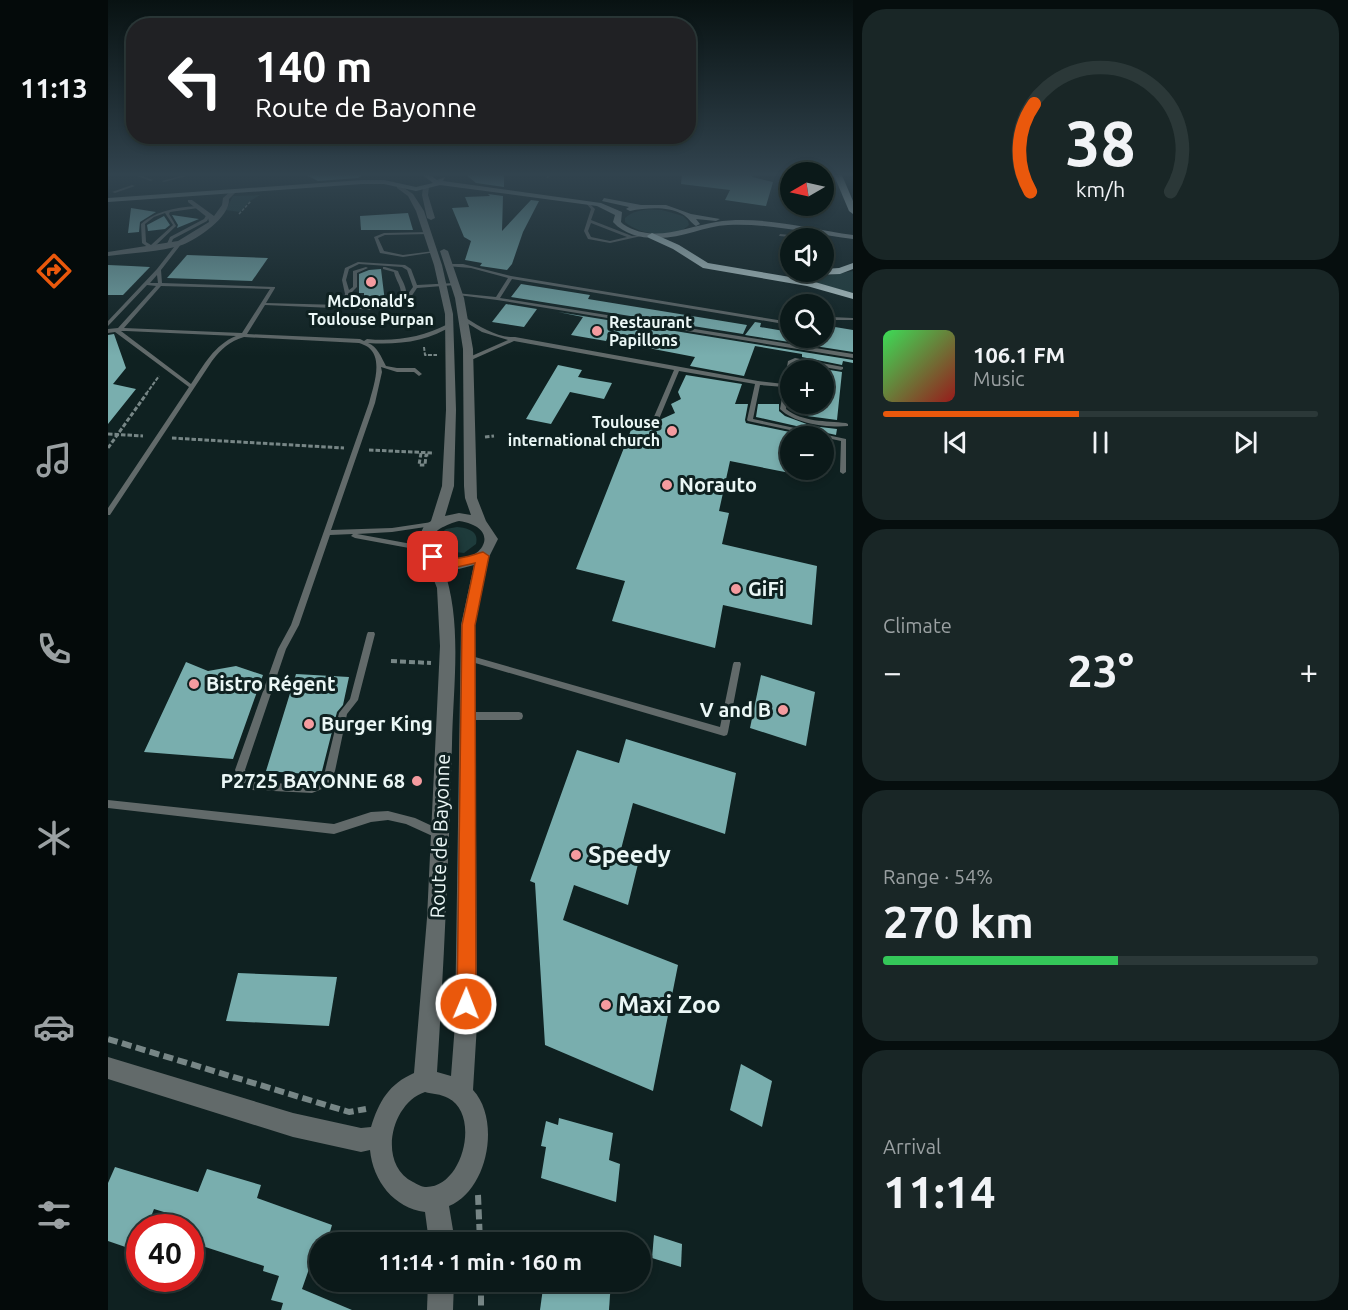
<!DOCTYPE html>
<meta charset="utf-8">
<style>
body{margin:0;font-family:Ubuntu,sans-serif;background:#192626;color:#f1f3f6;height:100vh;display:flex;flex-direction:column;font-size:22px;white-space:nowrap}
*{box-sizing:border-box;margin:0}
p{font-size:20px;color:#9aa0a2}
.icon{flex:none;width:33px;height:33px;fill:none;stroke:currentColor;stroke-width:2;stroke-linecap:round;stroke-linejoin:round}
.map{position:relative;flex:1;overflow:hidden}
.panel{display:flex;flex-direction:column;gap:9px;padding:9px;background:#060e0e;width:495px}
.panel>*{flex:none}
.guide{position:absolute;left:18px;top:18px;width:570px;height:126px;border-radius:24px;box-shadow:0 3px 9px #0003,0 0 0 2px #2b3838;background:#202124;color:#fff;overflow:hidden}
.needle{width:39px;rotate:261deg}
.buttons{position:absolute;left:672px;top:162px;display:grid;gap:12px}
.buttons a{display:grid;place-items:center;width:54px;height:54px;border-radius:50%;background:#0b1919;box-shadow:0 3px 9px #0003,0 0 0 2px #2b3838;font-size:30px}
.speed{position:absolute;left:18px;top:1214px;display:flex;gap:12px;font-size:30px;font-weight:700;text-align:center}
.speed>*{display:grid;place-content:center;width:78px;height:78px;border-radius:50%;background:#0b1919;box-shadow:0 3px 9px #0003,0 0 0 2px #2b3838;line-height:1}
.speed .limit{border:9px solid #d22;background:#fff;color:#111}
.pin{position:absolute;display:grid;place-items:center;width:51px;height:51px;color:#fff;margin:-26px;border-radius:12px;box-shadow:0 3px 9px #0006}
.me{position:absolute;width:66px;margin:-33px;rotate:1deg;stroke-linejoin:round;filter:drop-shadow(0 0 4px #0008)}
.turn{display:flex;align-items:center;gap:21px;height:126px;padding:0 30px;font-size:27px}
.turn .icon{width:78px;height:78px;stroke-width:2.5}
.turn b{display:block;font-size:42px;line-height:51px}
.big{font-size:45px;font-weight:600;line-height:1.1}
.panel .card{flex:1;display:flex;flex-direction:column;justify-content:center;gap:9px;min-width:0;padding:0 21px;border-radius:24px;background:#192626}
.panel .dial{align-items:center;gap:0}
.dial svg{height:156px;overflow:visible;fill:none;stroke:#2b3838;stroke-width:7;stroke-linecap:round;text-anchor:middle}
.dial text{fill:#f1f3f6;stroke:none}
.song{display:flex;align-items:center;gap:18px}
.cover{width:72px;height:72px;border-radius:9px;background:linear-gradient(135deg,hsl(130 70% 55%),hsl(0 70% 35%))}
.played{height:6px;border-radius:3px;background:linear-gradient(90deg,#ea580c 45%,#2b3838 45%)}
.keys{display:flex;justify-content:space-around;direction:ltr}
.heat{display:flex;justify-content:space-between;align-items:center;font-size:33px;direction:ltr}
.charge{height:9px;border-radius:4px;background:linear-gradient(90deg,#34c759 54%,#2b3838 0)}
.trip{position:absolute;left:201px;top:1232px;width:342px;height:60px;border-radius:30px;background:#0b1919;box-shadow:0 3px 9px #0003,0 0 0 2px #2b3838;font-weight:600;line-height:60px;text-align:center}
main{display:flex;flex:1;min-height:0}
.dock{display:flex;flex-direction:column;width:108px;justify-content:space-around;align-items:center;background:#040a0a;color:#9aa0a2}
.dock .icon{width:42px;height:42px}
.dock .current{color:#ea580c}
.dock b{font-size:27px;color:#f1f3f6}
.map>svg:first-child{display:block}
</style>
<main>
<nav class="dock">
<b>11:13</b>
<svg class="icon current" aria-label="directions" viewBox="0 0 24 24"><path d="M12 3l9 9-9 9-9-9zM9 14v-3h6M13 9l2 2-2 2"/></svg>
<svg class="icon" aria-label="music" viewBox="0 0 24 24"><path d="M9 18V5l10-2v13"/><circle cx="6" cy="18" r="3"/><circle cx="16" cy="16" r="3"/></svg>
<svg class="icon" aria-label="phone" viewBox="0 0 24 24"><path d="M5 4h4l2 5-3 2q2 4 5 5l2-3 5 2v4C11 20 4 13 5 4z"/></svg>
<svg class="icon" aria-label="climate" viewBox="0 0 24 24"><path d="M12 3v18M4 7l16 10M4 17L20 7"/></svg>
<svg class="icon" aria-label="car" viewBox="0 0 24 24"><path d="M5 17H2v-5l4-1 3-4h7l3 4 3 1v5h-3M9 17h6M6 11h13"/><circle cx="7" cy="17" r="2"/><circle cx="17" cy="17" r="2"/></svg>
<svg class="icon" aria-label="filters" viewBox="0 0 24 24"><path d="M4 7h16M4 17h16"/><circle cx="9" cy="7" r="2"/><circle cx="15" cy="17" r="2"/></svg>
</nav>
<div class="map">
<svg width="745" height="1310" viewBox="0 0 745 1310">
<rect width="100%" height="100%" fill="#0f2121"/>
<!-- green -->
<g fill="#1e3b3b">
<path d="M152,195L142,201L132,212L118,210L125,196Z"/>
<path d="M554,210L575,216L580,221L581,225C566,240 531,235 517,222V218C527,209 541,209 554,210Z"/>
<path d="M745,271V293L686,277L723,275Z"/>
<path d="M349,527C360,528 371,531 368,544L356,553L337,551L330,544V536L338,529Z"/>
</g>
<!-- building -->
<g fill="#79aeae">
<path d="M194,173H259L250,178L210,181Z"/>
<path d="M356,173H396V187L368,183Z"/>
<path d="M574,173H646L644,177L665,182L658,206L617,200L622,190L573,184Z"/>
<path d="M380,194L395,196L394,231L423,200L431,201L415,232L404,264L399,270L372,266L374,263L357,260L363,241L356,237L344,208L361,207L357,197L382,196Z"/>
<path d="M23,208L48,212L32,222L31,232L20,233Z"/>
<path d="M300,213L305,230H253L252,216Z"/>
<path d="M64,215L91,219L69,228L70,225Z"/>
<path d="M56,216L62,225L57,229L40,231L39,225Z"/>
<path d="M79,255L160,258L144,281L59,278Z"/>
<path d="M0,265L23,266L42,267L15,295H0Z"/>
<path d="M273,269L277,302L256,303V293H251V274L261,270Z"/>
<path d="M413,284L482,295L480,299L639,325L635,334L403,297Z"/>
<path d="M398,304L429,309L416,327L384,322Z"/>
<path d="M450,312L745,360V363L735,361L734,365L694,357V354L647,346L636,376L582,366L587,357L535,347L537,342L500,336L498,341L463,335L475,317Z"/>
<path d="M647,322L653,323L652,327L682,332V338H720L721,326L745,330V352L637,335Z"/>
<path d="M6,334L18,368L5,384L28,389L0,424V335Z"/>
<path d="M450,365L474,370L470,377L504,383L496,399L462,392L443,424L418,419Z"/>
<path d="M692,365L734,372L729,420L699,416L680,408L681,404H716V370H691Z"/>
<path d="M578,375L634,384L627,404H640L637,420L638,423L701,436H682V473L622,461L611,511L621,513L614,544L709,566L704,625L615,605L607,648L504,621L517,581L468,569L525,425L536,427L567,413L563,404L573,399L570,392Z"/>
<path d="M650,404H671V411L677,416L704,426L729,429L728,435L648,417Z"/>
<path d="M78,662L100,671L128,666L155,675L125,759L36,752Z"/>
<path d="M188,674L241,677L235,705L229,712L213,775L158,771Z"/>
<path d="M653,675L707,692L698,746L642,728Z"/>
<path d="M518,739L628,773L617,834L525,803L511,857L530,864L520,905L466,885L455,920L570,965L545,1091L437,1045L427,883L422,881L469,750L511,763Z"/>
<path d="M130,973L229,977L221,1026L118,1021Z"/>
<path d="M633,1064L664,1081L654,1127L622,1110Z"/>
<path d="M451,1118L505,1133L501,1160L512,1164L508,1202L433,1178L438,1147L433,1146L438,1121L450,1125Z"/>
<path d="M7,1167L90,1192L99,1169L153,1185L149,1198L224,1225L219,1242H212V1250L208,1249L194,1289L244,1310H173L175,1303L163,1300L171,1276L155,1271L156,1266L82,1242V1227H76L79,1219L46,1209L39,1227H32V1252L0,1241V1183Z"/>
<path d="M546,1235L574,1244L573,1267L544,1258Z"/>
<path d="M436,1281H503L501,1310H432Z"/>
</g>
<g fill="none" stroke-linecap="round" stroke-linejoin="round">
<!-- path-far4 -->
<path stroke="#778686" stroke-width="1.5" stroke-dasharray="3 1.5" stroke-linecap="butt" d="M131,214L143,201"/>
<!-- path-far3 -->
<g stroke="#778686" stroke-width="2" stroke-dasharray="4 1.5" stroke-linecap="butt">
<path d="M316,347L317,355H329"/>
<path d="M38,394L51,376"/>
</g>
<!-- path-far2 -->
<g stroke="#778686" stroke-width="3" stroke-dasharray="4.5 2" stroke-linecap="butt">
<path d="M0,434L35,436"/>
<path d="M377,437L386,436"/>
<path d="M64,438L236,448"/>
<path d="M0,448L39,393"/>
<path d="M261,450L326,453"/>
<path d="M313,453L311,465H317L318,455H322"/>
</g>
<!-- path-far1 -->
<path stroke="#778686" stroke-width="4" stroke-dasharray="6 3" stroke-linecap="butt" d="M283,661L323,663"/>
<!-- path -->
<g stroke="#778686" stroke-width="6" stroke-dasharray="10 4.5" stroke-linecap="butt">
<path d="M0,1039L241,1112L258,1109"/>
<path d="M370,1195L372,1242"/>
<path d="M355,1240L372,1239"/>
<path d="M373,1281V1310"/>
</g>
<!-- service -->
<g fill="#626a6a" fill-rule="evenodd">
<path d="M22,173H27L45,180L42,181Z"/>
<path d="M84,173H90L56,182L54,181Z"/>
<path d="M277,173H283L281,174Z"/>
<path d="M442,173H446L440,178H438Z"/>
<path d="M474,173H478L474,176L472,175Z"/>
<path d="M24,185L27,186L7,193L4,192Z"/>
<path d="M480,202L487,209L483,220L524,236L536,234L538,235L502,243L480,239L476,231L483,209L478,203ZM483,223L519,237L502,241L483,237L480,231Z"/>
<path d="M91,206L90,208L62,212L61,214L68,226L45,248H41L34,243L33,224C49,210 71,207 91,206ZM57,213L65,225L43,245L38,242L37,224L46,217Z"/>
<path d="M99,214L102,215L99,221L65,239L62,246H58L62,237L96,219Z"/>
<path d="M321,232L320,234L277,235L270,238L276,251L295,255L326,251L328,252L295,257L272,253L266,237L276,233Z"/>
<path d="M672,234L704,237L706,238H696L671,236Z"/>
<path d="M70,242L74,243L53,270L54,283L167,287V288L158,303L233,305L237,294L234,280L237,268L250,262L297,265L303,269L309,285L347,283L349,284L347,285L309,288L301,300L287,307L277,309L259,310L240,307L225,308L157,305L139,334L252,339L256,341L259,339C288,342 314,337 340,324L345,325C320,342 289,345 260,343C270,347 273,357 278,366L289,368H307L314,374L311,376L306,372H289L273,367L274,372L267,403L223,530L284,528L324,522L327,524L324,526L284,532L249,534L320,547L321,549L320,551H317L247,538L243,536L245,534L222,535L191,625L178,649L137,770L140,777L146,782L204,785L213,781L217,771L231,713L242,699L259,634L260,632H266L267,634L250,700L239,714L227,771L219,787L204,793L144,790L133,783L127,770L170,649L183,625L261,403C265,387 276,359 260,347C257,345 254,344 251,343L136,337C122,341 113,349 104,361L2,515H0V508L81,387L7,332L0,333V329L10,328L48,286L39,285L0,326V321L49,269ZM251,264L294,267L299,270L305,287L297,298C301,288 293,280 290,271L277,267H275V269L286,272C289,285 297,288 290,302C273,309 254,309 238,303L241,295L249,287V273L260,268L258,267L245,271V287L241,290L238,280L241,269ZM49,275L50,283H42ZM53,286L162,289L134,333L16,328ZM13,331H18L128,336C106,345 96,365 83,384Z"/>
<path d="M340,264H355L403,276L682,322V325L404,279L392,298L745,354V358L389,300L350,295L348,294V293L388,297L400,278L363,268L338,266V264Z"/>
<path d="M723,317L745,318V320H724L716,322V319Z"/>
<path d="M354,318H358C372,327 390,338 407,337L650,381L676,384L680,361L687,358L735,367V369L733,370L686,362L684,370H682V381L678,409C694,422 718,421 738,423L740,424V426C720,428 687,424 672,409L676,387L652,385L645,419L738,439V472L735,474L732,472L733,441L640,421L639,420L647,384L571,371L551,419L548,421L545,419L566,370L406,341L361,361L358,359L359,358L400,340L374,332L354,320Z"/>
<path d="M360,655L612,727L625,664L626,662H632L633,664L620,732L619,735L616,736L357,660L356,658L357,656Z"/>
<path d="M360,712H411L414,713L415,716L414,719L411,720H360L357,719L356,716L357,713Z"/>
<path d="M0,800L226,824L263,812L280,811L307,818L335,831L336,834L335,837L331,839L298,824L280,820L263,822L226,834L0,808Z"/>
</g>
<!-- minor -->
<g fill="#626a6a" fill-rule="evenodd">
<path d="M664,173H678V174L675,176Z"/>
<path d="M124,190L129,191L121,199C122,217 90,239 74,245C53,252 22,253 0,256V252L70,241L101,222L100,218L80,202V200H84L106,216L114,205L115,198Z"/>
</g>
<!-- tertiary -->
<g fill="#626a6a" fill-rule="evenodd">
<path d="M318,185L321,187L320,195L327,218L323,220L319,218L314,195L315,187Z"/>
<path d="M289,186H293L305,194L316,211L334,265L345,314L348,410L346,486L337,516L351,513L363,515L357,498L356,486L355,349L347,298L332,251L336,249L340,251L356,298L365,349L369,498L378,521L390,539L381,557L367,625L369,1024L365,1090C393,1120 380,1190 341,1206L347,1242H321L317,1212C286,1208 265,1181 262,1150L253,1152L185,1137L0,1079V1057L185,1113L253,1128L263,1127C271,1101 281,1084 306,1073L319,918L332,646L329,588L310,539L316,526L323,521L334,486L338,410L337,314L326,265L308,211L300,196L289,188ZM351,521C402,529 366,573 333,555C306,539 335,525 351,521ZM366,565L353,625L347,1024L343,1076L329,1072C336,963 341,853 344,744C345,686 355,621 335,567L351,569ZM317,1092C324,1094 333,1094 340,1098C373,1114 355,1189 317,1187C314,1187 309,1184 305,1182C269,1164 283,1103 317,1092Z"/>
<path d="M320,1281H346L345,1310H319Z"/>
</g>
<!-- secondary -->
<g fill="#899797" fill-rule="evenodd">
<path d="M312,173H319L329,180L337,177L335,181L493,203L514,212L513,222L515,224C545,244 577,227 608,222C653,215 701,229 745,235V239C704,234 662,223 620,225C596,226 573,239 547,238C532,238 516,234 505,222L507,215L489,206L332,185L308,191L276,184H254L0,202V198L254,180H276L308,187L325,183Z"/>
<path d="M496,198L533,205H558L583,214L612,219L608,221L588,219L592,224L588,226C583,223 580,217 574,214C559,206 538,208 522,211L518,209L521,207L494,201Z"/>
</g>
<!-- motorway -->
<g fill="#c3d9d9" fill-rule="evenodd">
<path d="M725,173H733L745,201V214L741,211Z"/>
<path d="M544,233L571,245L600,263L700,280L745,293V299L699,286L595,268L565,249L541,238L539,236Z"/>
<path d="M745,263V269L732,274L688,276L683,273L716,272V269L731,268Z"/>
</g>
</g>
<!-- sky -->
<linearGradient id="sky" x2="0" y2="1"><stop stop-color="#081212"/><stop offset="0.49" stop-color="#31434e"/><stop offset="1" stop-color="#31434e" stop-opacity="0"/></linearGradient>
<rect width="745" height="356" fill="url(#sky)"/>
<!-- route -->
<path fill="#ea580c" stroke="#983908" stroke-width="1.5" d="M375,552L381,556L367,625L368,1004L365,1011L358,1014L351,1011L349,1004L354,625L367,563L345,568L321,560L319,557L325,553C351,561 350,559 375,552Z"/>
<!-- markers -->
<g fill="#f49b9f" stroke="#0f2121" stroke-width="2">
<circle cx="263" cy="282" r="6"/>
<circle cx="489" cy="331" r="6"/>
<circle cx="564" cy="431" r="6"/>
<circle cx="559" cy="485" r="6"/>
<circle cx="628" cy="589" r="6"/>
<circle cx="86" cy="684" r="6"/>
<circle cx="675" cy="710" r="6"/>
<circle cx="201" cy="724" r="6"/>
<circle cx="309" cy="781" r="6"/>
<circle cx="468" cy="855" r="6"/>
<circle cx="498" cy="1005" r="6"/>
</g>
<g text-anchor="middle" stroke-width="6" stroke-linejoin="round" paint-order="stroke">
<!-- far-poi labels -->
<g font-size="16" font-weight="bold" fill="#ebf7f6" stroke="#0f2121">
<text x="263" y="307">McDonald's<tspan x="263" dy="18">Toulouse Purpan</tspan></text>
<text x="501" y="328" text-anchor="start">Restaurant<tspan x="501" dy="18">Papillons</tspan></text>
<text x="552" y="428" text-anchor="end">Toulouse<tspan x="552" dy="18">international church</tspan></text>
</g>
<!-- poi labels -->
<g font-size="20" font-weight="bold" fill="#ebf7f6" stroke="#0f2121" text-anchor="start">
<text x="571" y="492">Norauto</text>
<text x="640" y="596">GiFi</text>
<text x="98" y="691">Bistro Régent</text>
<text x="663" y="717" text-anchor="end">V and B</text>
<text x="213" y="731">Burger King</text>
<text x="297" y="788" text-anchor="end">P2725 BAYONNE 68</text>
</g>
<!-- street labels -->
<g font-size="20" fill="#ebf7f6" stroke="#0f2121">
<text transform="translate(332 836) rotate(-88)" y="7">Route de Bayonne</text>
</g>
<!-- near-poi labels -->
<g font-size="24" font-weight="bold" fill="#ebf7f6" stroke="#0f2121" text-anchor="start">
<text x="480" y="863">Speedy</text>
<text x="510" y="1013">Maxi Zoo</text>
</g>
</g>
</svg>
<div class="buttons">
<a><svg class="needle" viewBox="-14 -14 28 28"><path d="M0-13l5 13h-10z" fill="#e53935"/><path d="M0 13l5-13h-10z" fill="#9aa0a2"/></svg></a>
<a><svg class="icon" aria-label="sound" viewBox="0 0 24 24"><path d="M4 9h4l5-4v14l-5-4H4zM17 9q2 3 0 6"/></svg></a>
<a><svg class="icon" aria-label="search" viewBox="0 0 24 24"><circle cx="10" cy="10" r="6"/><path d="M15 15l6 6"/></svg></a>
<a>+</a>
<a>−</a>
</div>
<div class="speed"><div class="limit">40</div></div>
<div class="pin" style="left:325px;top:557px;background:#d93025"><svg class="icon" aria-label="arrive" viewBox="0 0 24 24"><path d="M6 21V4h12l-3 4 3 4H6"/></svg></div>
<svg class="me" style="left:358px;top:1004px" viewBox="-20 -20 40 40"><circle r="17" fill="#ea580c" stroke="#fff" stroke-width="3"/><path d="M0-11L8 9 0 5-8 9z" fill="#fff"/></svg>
<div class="trip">11:14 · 1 min · 160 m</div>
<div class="guide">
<div class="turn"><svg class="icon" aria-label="left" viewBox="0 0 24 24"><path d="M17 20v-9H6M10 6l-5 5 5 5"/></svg><div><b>140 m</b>Route de Bayonne</div></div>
</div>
</div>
<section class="panel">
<div class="card dial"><svg viewBox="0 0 100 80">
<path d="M14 69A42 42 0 1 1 86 69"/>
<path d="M14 69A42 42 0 0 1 16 24" stroke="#ea580c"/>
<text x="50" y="56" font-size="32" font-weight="700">38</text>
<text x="50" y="72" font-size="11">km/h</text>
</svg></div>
<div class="card">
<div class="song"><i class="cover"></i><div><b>106.1 FM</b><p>Music</p></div></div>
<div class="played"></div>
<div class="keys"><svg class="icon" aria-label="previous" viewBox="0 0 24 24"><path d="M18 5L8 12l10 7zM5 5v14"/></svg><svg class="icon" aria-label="pause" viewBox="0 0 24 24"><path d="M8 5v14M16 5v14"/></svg><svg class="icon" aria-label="next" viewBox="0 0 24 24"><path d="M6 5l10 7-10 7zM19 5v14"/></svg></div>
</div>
<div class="card"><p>Climate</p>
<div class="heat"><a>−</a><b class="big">23°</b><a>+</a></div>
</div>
<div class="card"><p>Range · 54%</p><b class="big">270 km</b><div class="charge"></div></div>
<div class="card"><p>Arrival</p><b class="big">11:14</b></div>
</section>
</main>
